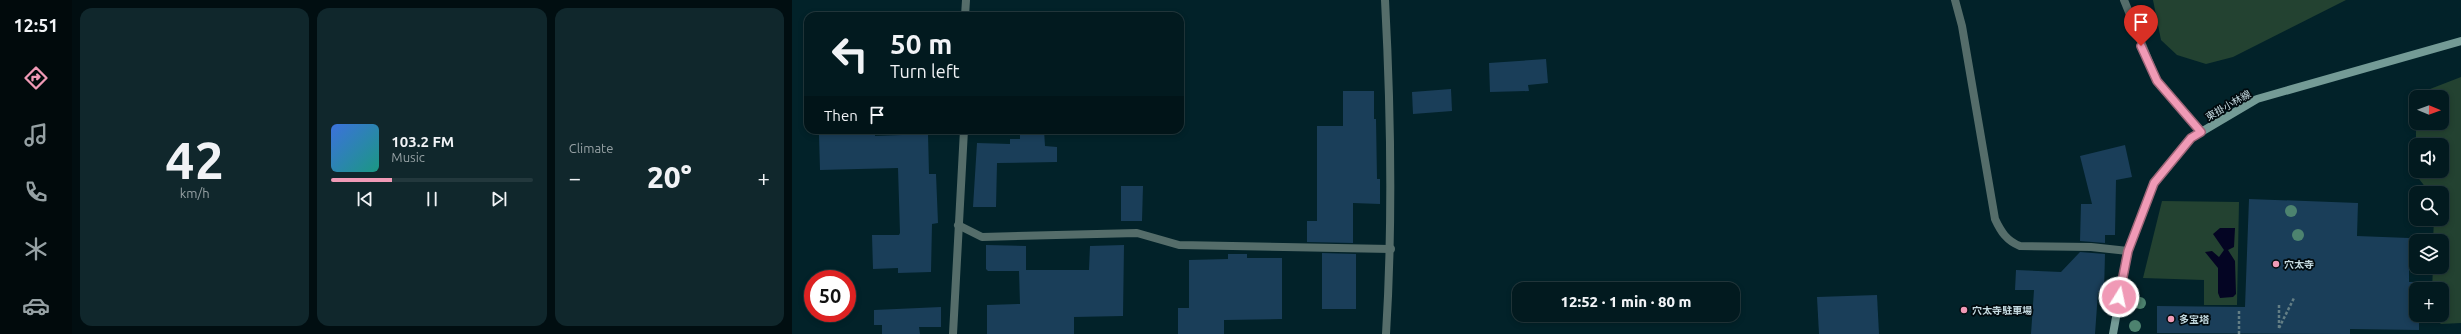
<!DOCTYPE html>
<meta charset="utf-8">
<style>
body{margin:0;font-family:Ubuntu,"Noto Sans JP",sans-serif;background:#10272c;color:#f1f3f6;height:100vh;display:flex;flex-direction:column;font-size:15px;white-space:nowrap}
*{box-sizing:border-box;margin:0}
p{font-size:13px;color:#96a1a4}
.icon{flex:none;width:22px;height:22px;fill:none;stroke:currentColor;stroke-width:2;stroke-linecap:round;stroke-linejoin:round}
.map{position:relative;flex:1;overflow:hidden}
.side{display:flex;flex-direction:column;gap:8px;padding:8px;background:#010e11;width:720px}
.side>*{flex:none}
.hud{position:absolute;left:12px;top:12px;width:380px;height:122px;border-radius:12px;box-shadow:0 2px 6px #0003,0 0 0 1px #23383d;background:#021a1f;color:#f1f3f6;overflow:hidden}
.needle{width:26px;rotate:91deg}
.controls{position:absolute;left:1617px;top:90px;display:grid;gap:8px}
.controls a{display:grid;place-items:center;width:40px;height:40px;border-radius:8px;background:#021a1f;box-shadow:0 2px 6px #0003,0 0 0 1px #23383d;font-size:20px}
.speed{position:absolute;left:12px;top:270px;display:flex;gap:8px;font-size:20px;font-weight:700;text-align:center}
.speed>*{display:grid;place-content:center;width:52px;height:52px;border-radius:50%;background:#021a1f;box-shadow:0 2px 6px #0003,0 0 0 1px #23383d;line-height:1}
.speed .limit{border:6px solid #d22;background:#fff;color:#111}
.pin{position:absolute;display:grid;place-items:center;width:34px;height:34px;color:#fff;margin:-41px -17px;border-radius:50% 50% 50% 0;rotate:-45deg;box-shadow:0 0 4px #0007}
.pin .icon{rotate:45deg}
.me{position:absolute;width:44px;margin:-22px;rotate:10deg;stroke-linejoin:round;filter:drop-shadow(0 0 3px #0008)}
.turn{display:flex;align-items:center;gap:14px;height:84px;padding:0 20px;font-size:18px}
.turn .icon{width:52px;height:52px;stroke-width:2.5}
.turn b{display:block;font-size:28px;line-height:34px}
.then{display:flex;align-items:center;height:38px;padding:0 20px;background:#0003;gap:8px;font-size:15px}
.big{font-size:30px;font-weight:800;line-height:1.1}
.side .card{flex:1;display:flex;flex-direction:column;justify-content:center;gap:6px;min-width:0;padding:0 14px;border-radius:12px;background:#10272c}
.side .dial{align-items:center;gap:0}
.dial b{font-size:52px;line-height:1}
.song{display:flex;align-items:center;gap:12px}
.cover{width:48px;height:48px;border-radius:6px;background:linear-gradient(135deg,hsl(220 70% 55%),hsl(170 70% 35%))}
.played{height:4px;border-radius:2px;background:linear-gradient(90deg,#f09ab6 30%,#23383d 30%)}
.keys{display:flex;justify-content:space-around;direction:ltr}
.heat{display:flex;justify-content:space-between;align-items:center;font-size:22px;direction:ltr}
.side .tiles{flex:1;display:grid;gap:8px;grid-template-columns:repeat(3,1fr)}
.trip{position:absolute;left:720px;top:282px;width:228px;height:40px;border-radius:12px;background:#021a1f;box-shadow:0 2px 6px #0003,0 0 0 1px #23383d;font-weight:800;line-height:40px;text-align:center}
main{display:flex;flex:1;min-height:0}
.dock{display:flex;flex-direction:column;width:72px;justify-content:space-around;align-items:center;background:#010a0c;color:#96a1a4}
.dock .icon{width:28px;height:28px}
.dock .active{color:#f09ab6}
.dock b{font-size:18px;color:#f1f3f6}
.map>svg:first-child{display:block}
</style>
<main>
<nav class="dock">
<b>12:51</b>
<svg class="icon active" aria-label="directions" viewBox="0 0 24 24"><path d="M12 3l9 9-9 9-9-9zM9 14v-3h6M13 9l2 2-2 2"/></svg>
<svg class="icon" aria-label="music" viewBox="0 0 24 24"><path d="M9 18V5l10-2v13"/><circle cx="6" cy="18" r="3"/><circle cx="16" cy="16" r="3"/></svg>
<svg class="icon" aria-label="phone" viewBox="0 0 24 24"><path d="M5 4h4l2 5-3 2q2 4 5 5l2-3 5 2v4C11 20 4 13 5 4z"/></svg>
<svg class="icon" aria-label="climate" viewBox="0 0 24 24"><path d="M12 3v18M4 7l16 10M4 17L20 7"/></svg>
<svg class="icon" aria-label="car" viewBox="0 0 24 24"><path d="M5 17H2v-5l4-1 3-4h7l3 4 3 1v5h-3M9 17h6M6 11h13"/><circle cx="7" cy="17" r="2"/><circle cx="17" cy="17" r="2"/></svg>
</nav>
<section class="side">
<div class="tiles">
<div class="card dial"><b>42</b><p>km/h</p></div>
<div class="card">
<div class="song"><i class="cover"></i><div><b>103.2 FM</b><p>Music</p></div></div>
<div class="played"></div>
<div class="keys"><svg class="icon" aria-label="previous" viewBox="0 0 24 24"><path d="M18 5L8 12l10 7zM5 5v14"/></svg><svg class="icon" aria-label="pause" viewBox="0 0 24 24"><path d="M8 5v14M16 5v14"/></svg><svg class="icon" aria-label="next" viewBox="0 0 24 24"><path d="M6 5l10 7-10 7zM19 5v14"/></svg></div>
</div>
<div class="card"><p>Climate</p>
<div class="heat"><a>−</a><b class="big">20°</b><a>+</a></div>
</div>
</div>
</section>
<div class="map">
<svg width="1669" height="334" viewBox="0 0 1669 334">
<rect width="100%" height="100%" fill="#022229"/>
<!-- green -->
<g fill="#234231">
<path d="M1361,0H1554L1441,57L1414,64L1385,55L1369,40Z"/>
<path d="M1669,77V323L1649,324L1640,315H1650V289H1640L1641,267H1650V241H1641L1642,219H1650V193H1638L1624,175V171H1650V145H1624V150V119V123H1650V97H1634L1638,89Z"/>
<path d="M1370,201L1447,202L1445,305H1412V280L1351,278Z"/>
</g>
<!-- water -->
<path fill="#040523" d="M1428,228H1443L1442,247L1436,250L1443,261L1444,294L1441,297L1428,298L1426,293V268L1413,252L1420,251L1427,257L1432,250L1421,234Z"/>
<!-- building -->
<g fill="#1a3e59">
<path d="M754,59L756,83L736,85L737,91L698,92L697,63Z"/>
<path d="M659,89L660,111L621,114L620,92Z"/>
<path d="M551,91H582V119H584L585,179H588V204L561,203V243L515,242V221H525V126H551Z"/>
<path d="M228,130H252L253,146L265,147V162L205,163L204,207H181L185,143L218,144V139H228Z"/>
<path d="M83,134V136L136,134L137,174H144L146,223L140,224L139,272L106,273V268L81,269L80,235H107L108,233L106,168L28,170L27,135Z"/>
<path d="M1333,145L1340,177L1324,180L1323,235H1313V243L1288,241L1289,204H1300L1288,156Z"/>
<path d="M329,186H351L350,221H329Z"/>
<path d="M1457,199L1566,203L1565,236L1617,238V282H1628V289H1624V315H1627V330L1558,329V334L1365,333V306L1453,307Z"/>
<path d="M194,245L234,246V270H297L298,246L332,245L331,316L282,317V334H195V305L228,304L227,271H196L194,269Z"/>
<path d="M1288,252L1313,254L1312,292H1306L1303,334H1239L1242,290H1223L1224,270L1269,272Z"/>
<path d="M530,253L564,254V309H530Z"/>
<path d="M436,254H455V258H490V319L432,320V334H386V308H397V260L436,259Z"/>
<path d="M1085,295L1087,334H1027L1025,297Z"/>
<path d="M149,307V327H127L128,334H90V325H82V310Z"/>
</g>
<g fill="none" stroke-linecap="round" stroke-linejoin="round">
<!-- path -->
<g stroke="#637e85" stroke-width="2.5" stroke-dasharray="3 2" stroke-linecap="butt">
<path d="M1487,328L1502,298"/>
<path d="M1487,328V303"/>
<path d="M1447,334V310"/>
</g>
<!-- street -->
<g stroke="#556d6a" stroke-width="8">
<path d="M593,0C599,112 601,222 594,334"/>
<path d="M1163,0L1170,26L1203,219C1209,232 1215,241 1228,246L1299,247L1336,251"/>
<path d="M1332,0L1365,81L1409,132"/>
<path d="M173,16L174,0"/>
<path d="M166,225L190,237L345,233L387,245L599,249"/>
<path d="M161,334L172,130"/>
</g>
<!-- secondary -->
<path stroke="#749b96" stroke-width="8" d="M1321,334L1336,251L1362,183L1399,138L1465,99L1669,41"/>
</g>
<!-- trees -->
<g fill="#4d836f">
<circle cx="1499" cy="211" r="6"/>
<circle cx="1506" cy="235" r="6"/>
<circle cx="1348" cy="303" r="6"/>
<circle cx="1343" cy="326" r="6"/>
</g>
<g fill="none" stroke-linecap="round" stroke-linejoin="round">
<defs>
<path id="route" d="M1327,297L1336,251L1362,183L1399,138L1409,132L1365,81L1349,46"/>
</defs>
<!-- route casing -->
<use href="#route" stroke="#9c6476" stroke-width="10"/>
<!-- route -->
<use href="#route" stroke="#f09ab6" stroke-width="7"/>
</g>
<!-- markers -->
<g fill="#f09ab6" stroke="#000a0e" stroke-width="1.5">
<circle cx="1484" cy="264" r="4"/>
<circle cx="1172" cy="310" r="4"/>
<circle cx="1379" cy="319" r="4"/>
</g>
<g text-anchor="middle" stroke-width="3.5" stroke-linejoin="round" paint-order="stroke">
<!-- street labels -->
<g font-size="10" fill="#c6dce2" stroke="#000a0e">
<text transform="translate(1436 105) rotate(-30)" y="4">東掛小林線</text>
</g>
<!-- poi labels -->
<g font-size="10" font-weight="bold" fill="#c6dce2" stroke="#000a0e" text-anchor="start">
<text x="1492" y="268">穴太寺</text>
<text x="1180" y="314">穴太寺駐車場</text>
<text x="1387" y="323">多宝塔</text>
</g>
</g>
</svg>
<div class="controls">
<a><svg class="needle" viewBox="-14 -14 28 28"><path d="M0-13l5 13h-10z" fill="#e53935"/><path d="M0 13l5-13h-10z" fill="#96a1a4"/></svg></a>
<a><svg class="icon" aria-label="sound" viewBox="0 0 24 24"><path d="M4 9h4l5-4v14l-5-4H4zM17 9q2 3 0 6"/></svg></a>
<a><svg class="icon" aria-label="search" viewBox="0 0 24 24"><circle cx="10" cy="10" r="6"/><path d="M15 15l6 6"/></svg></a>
<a><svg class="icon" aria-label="layers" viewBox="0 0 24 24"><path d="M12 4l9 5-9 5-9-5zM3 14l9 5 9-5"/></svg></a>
<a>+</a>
</div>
<div class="speed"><div class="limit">50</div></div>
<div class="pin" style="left:1349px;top:46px;background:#d93025"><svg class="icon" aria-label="arrive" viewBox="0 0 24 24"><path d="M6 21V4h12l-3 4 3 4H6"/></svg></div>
<svg class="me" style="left:1327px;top:297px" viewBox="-20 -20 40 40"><circle r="17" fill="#f09ab6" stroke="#fff" stroke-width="3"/><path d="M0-11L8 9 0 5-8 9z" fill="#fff"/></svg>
<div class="trip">12:52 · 1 min · 80 m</div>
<div class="hud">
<div class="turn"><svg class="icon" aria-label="left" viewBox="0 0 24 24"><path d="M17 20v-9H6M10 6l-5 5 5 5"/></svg><div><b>50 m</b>Turn left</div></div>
<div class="then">Then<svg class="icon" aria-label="arrive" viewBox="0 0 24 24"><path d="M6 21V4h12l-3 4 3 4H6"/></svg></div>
</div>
</div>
</main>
